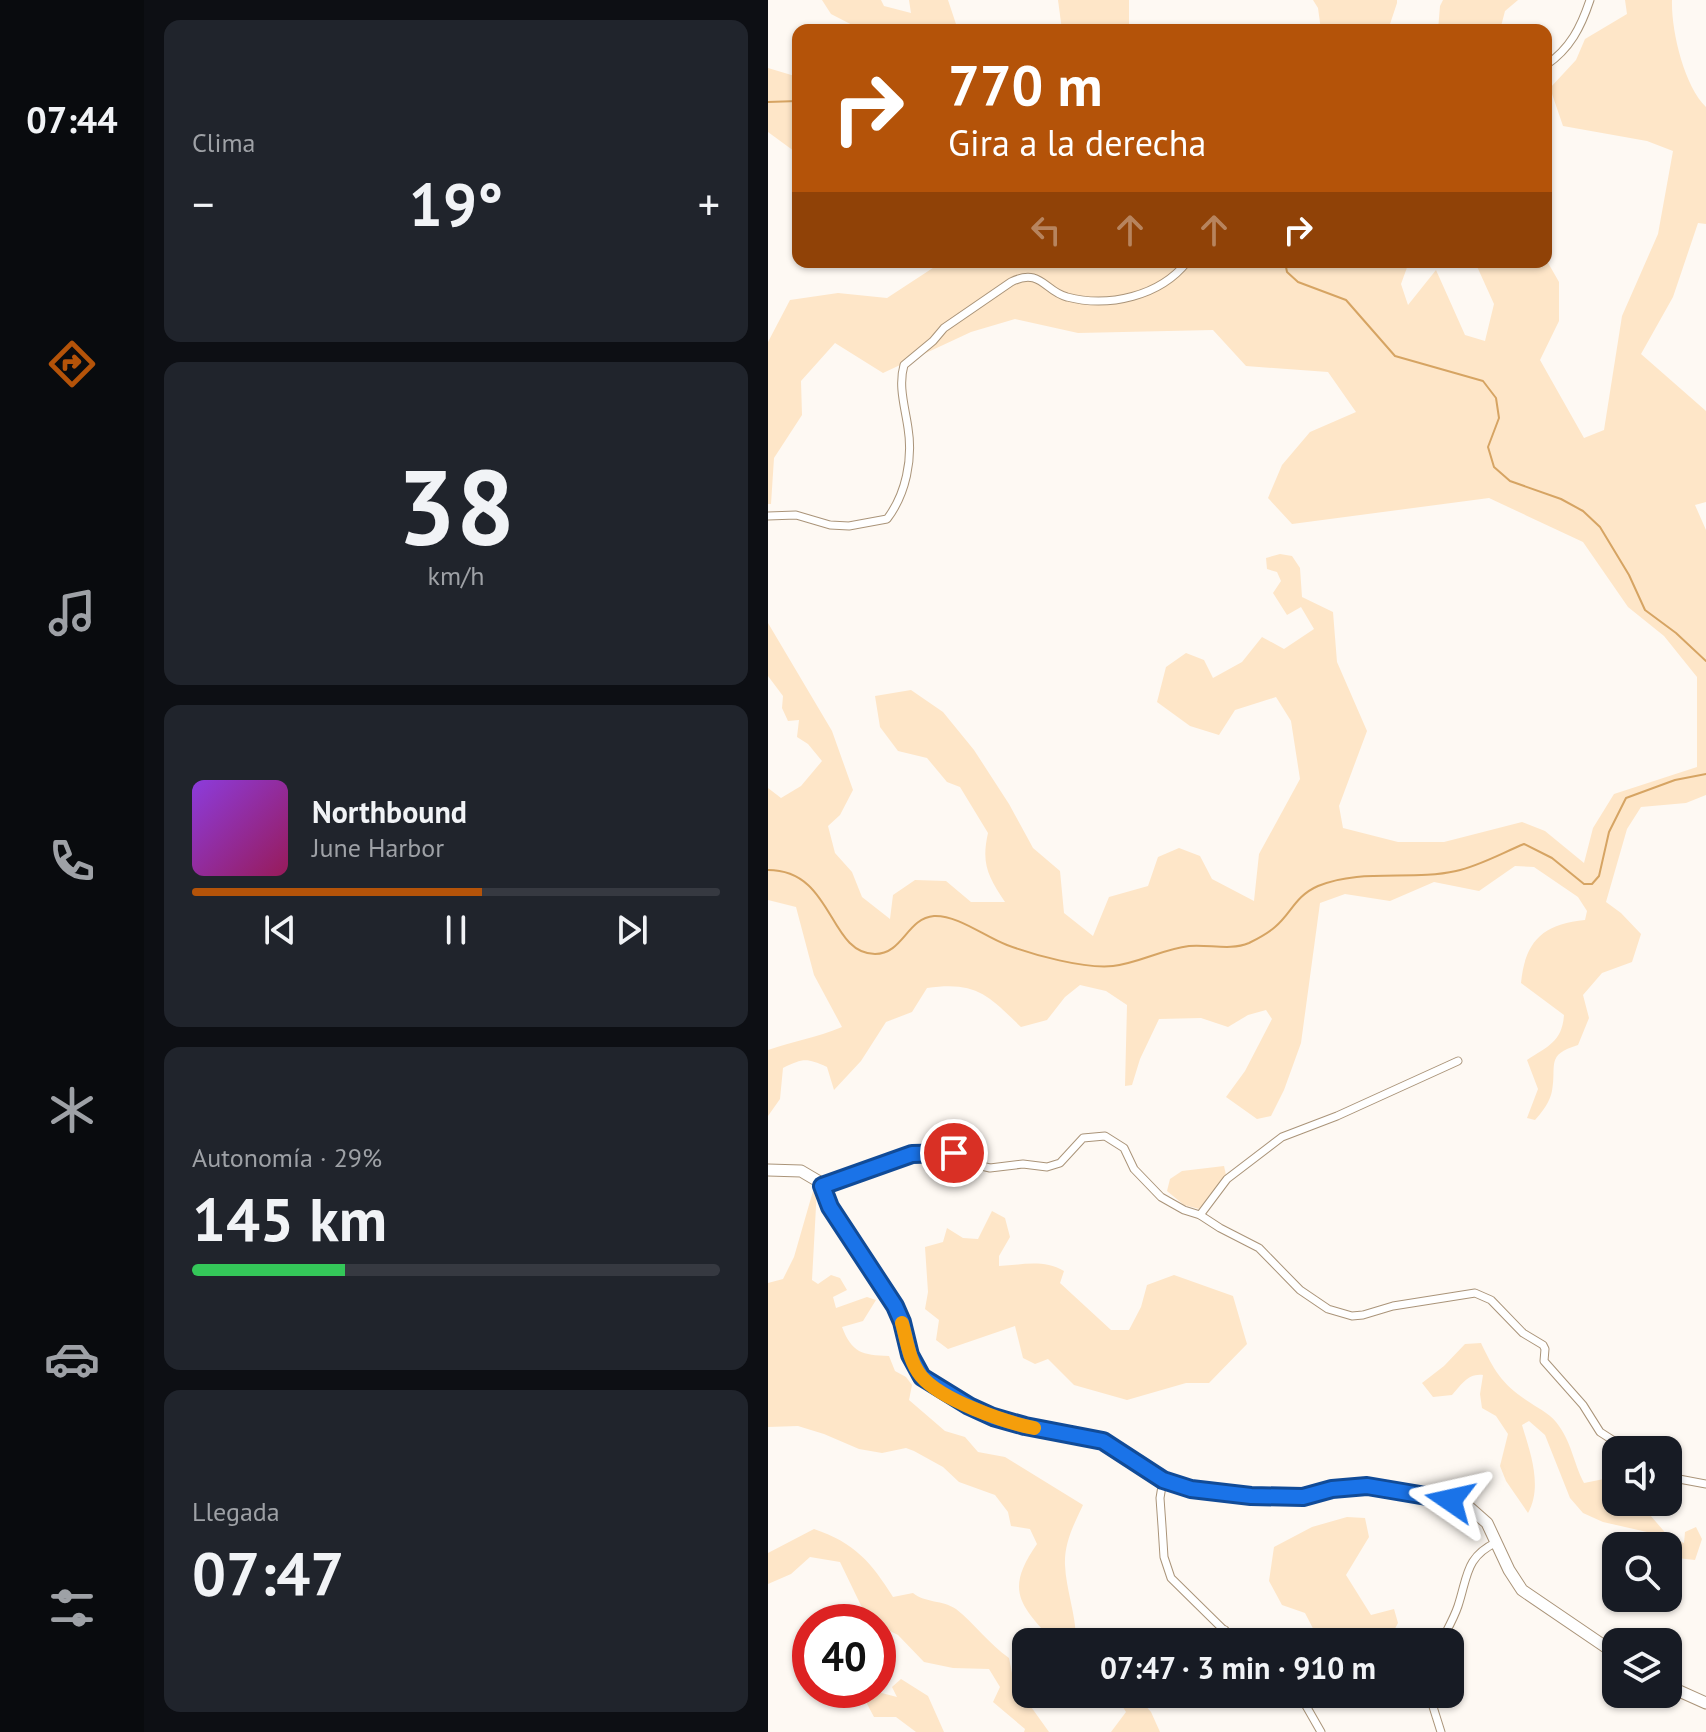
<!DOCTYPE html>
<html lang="es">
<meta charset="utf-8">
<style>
body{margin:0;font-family:"PT Sans",sans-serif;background:#20242c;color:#f1f3f6;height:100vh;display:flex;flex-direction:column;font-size:30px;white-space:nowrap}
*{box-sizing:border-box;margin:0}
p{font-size:26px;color:#9ea1a6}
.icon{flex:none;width:44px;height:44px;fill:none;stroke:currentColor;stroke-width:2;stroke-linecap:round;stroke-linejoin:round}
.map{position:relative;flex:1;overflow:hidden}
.side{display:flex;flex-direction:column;gap:20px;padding:20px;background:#0d0f14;width:624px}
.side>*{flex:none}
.top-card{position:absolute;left:24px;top:24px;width:760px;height:244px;border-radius:16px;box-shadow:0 2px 6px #0004;background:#b45309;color:#fff;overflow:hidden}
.controls{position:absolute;left:834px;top:1436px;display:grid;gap:16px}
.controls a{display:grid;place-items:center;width:80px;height:80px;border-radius:16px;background:#171b24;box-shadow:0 2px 6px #0004;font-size:40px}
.speed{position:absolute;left:24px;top:1604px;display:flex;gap:16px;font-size:40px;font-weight:700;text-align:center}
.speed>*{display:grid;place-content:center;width:104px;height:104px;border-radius:50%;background:#171b24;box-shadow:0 2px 6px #0004;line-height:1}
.speed .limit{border:12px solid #d22;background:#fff;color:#111}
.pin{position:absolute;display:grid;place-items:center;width:68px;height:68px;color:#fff;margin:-34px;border:4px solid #fff;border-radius:50%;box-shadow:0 2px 8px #0007}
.me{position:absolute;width:88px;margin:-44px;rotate:281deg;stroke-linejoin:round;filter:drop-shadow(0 0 6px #0008)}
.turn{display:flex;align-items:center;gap:28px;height:168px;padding:0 24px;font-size:36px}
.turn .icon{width:104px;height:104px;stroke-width:2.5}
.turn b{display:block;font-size:56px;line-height:68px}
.lanes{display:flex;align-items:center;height:76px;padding:0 24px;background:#0003;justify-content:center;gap:40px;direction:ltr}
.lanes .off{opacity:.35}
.big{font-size:60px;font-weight:600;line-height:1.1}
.side .widget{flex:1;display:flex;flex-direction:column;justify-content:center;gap:12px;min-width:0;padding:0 28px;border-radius:16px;background:#20242c}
.side .dial{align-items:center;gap:0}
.dial b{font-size:104px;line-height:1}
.song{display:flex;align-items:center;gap:24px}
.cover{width:96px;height:96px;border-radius:12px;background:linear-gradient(135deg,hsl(270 70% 55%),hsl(330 70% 35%))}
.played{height:8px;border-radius:4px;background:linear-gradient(90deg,#b45309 55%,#363941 55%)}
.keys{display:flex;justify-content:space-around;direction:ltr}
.heat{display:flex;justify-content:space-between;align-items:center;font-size:44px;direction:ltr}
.charge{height:12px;border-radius:6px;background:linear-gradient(90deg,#34c759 29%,#363941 0)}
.trip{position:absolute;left:244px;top:1628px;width:452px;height:80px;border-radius:16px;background:#171b24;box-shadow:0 2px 6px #0004;font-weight:600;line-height:80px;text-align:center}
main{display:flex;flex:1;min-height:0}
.dock{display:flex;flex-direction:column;width:144px;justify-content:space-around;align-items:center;background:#090b0e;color:#9ea1a6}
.dock .icon{width:56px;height:56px}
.dock .on{color:#b45309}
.dock b{font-size:36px;color:#f1f3f6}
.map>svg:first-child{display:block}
</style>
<main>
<nav class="dock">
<b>07:44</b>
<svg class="icon on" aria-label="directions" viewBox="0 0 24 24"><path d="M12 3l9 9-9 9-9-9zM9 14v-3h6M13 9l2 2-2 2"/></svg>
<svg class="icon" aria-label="music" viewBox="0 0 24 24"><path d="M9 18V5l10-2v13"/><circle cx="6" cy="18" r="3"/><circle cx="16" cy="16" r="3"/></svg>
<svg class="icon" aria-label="phone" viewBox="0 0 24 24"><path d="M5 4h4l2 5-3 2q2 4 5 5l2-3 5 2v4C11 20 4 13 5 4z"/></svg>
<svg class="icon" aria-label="climate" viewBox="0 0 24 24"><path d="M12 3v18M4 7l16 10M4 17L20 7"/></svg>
<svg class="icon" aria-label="car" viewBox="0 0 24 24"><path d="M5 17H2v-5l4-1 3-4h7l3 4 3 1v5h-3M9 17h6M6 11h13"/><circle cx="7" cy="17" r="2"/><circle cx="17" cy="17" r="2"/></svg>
<svg class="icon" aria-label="filters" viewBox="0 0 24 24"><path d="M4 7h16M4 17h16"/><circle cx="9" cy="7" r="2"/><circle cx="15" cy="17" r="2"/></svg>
</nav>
<section class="side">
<div class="widget"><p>Clima</p>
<div class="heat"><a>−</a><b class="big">19°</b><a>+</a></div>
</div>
<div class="widget dial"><b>38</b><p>km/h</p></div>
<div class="widget">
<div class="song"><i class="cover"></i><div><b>Northbound</b><p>June Harbor</p></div></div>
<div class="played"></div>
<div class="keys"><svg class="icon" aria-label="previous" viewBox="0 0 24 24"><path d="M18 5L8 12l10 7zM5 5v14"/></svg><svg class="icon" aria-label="pause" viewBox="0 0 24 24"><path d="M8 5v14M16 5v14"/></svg><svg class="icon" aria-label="next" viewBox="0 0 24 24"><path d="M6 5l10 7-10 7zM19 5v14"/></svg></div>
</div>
<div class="widget"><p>Autonomía · 29%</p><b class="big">145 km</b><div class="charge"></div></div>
<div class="widget"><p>Llegada</p><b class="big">07:47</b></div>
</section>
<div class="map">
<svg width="938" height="1732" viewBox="0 0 938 1732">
<rect width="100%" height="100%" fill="#fef9f3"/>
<!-- green -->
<g fill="#fee6c8">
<path d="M54,0H113L116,6L143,13L141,0H180L190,30H94L63,14Z"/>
<path d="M290,0H361V30H294Z"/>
<path d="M545,0H629V3L620,30H553L550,8Z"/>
<path d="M675,0H750L737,11L732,30H670L672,6Z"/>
<path d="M857,0H904C903,30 916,86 938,107V224L930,223L905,297L873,354L938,411V502L927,505L938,530V795L918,803L873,807L859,829L838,902L853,913L873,934L864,962L834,973L815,995L821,1018L810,1045C777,1055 789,1065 784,1091C782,1102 774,1112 767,1120L759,1118L770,1089L759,1060C780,1046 794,1042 796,1015L753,983C757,942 774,924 817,920L819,911L810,897L766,867L747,866L711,891L666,882L622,901L577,894L552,903L533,1043L516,1090L503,1116L489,1119L458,1097L477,1071L504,1019L498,1010L480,1015L460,1027L433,1018L391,1019L372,1059L364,1085L357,1086L359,1005L338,991L312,985L297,997L279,1020L253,1027C220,995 208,981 159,988L144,1012L118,1022L93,1061L66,1090L59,1067C38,1058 36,1058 15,1068L12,1099L0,1116V1050C25,1041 48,1038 74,1027L46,975L28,907L0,900V788L13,798L33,786L54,761L40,744L29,737L31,720L20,721L14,708L15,696L0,676V623L64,731L85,790L72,815L60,826L67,853L84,872L94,897L122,919L125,895L147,880L178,881L203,902H237C220,876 213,864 220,833L192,787L179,782L159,758L130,751L112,727L107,696L143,690L175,712L206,750L241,804L265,848L292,871L296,913L325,936L341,897L380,886L390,857L411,848L432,856L444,879L486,901L491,854L532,779L523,721L508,697L467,710L451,735L422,726L389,702L398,667L418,653L436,660L445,678L474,662L494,637L516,649L546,629L533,607L519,615L505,593L513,581L509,572L499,569L498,558L512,554L524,556L532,568L534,597L565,612L569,662L599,731L571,806L575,828L630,842H676L754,822L777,831L816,863L825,828L846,794L929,767V677L896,636L860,607L815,542L721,498L524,524L500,498L514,465L542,432L588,412L560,372L478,366L445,330L310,333L247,319L203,332L115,373L67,343L33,381L34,415L6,458L3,504H0V342L22,300L70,293L119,298L174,262H641L633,284L640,305L668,270L697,335L717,341L726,304L707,262H778L779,228V261L791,282V321L772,360L816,438L836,430L854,316L890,234L905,151L879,141L795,126L782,88L808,60L817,39L859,14Z"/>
<path d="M0,68L30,77V154L0,132Z"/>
<path d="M456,1166L458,1175L431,1209L416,1205L399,1191L402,1179L414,1171Z"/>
<path d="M49,1188L44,1280L50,1284L63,1275L72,1278L79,1290L65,1297L68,1308L99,1297L108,1300L95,1321L74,1327C84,1353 94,1355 121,1356L127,1371L138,1377L144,1385L141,1400L177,1431L197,1437L210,1452L237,1457L315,1505C306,1524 296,1543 297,1565C298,1590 308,1614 308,1640L285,1641C251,1604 237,1590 269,1544L262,1529L243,1526L240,1512L227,1495L191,1482L175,1467L146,1451L138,1448L114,1453L91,1449L56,1434L30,1426L0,1427V1283L15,1279L26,1257L45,1191Z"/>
<path d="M224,1211L237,1218L242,1237L231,1256V1266C254,1265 275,1259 296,1271L292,1283L343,1330H361L373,1307L379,1285L406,1275L465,1296L479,1344L441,1383H418L359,1400L306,1385L280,1359L267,1364L255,1358L247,1326L180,1349L168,1340L171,1320L157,1309L160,1292L157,1247L175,1242L179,1228L195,1238L210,1239Z"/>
<path d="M713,1343C726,1370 733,1383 758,1400C768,1407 781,1413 788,1422C804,1442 805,1462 816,1483L841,1478L848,1482V1502H876V1508L901,1537L916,1543L917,1532L928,1527L934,1539L927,1560L909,1558L900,1553V1546H892L879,1532L835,1522L815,1513L802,1498L777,1435L761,1421L754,1425C762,1452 775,1486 760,1513L738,1481L732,1466L740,1434L728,1416L714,1408L712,1394L715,1375C700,1373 693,1385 684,1395L665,1397L654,1383L676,1366L697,1344Z"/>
<path d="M579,1517L597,1518L601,1537L578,1575L603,1615L626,1609L630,1623L620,1642H552L537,1613L514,1605L501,1581L506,1547L544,1527Z"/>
<path d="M46,1529C87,1543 103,1562 125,1597L145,1593C157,1603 175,1600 188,1609C207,1624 221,1644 241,1658L246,1683L281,1732H256L257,1729L225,1702L232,1687L221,1669L185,1668L156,1662L130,1635L110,1625V1622L100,1620L72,1562L42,1557L23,1574L0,1584V1553Z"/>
<path d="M133,1679L160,1696L176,1732H148L128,1717H106L97,1700L102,1690L129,1697L124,1687Z"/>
<path d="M347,1694H367L383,1712L392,1732H343L358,1712Z"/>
</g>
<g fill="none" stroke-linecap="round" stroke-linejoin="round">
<!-- stream -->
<g stroke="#d6a463" stroke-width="2">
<path d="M0,102L30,101"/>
<path d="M517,262L519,272L530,282L578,300L627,356L715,381L728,398L731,418L720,447L726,467L742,481L793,499L815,511L832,527L861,575L877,610L908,633L938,661"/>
<path d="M0,870C66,870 60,954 107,954C135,954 139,918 166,916C190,915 217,937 239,945C266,955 316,969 345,966C371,963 395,949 421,946C441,944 462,951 481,943C489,939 500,933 507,927C523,914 527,896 550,886C593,868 644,881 688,871C711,866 734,853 756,844L784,858L816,884H824L831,876L841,832L858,798L907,780L938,774"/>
</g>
<defs>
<g id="street">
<path d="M778,65C802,49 813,27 822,0"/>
<path d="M0,516L28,515L62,525L81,526L119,519C138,494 145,459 140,428C137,407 130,386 136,365L165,341L176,328L243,282C273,267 277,292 299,297C341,308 392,296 419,262"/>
<path d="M54,1186L144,1154L186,1153L209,1165L222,1168L255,1164L279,1167L292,1163L315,1138L337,1136L356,1148L366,1169L393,1197L416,1210L432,1215L452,1228L491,1248L532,1290L560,1309L584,1316L595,1315L625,1306L707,1293L723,1300L755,1333L775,1345L777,1349L776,1361L815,1405L832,1432L860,1450"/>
<path d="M432,1215L459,1179L514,1137L569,1116L690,1061"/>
<path d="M900,1471L911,1479L938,1484"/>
<path d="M395,1480L392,1498L394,1526L396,1557L403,1578L468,1642"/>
<path d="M443,1642L457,1630"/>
<path d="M673,1642C679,1630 686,1618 690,1606C700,1576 697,1557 729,1542"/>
<path d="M522,1694L537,1704L553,1732"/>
<path d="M661,1694L673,1732"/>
</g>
<g id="secondary">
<path d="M0,1170L33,1171L50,1181L62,1207L127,1306L146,1366L154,1377L178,1394L225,1417L257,1426L335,1441L395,1480L423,1489L515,1497H535L582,1486H599L682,1500L702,1508L719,1523L741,1570L754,1590L848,1654"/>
<path d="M900,1686L938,1703"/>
</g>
</defs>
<!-- street casing -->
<use href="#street" stroke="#aa9479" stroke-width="9"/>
<!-- secondary casing -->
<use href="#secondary" stroke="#aa9479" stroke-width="13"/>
<!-- street -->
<use href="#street" stroke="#fff" stroke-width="7"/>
<!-- secondary -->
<use href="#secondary" stroke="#fff" stroke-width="11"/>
</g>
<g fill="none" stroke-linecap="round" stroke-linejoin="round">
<defs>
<path id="route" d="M186,1153L144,1154L54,1186L62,1207L127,1306L134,1322L142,1355L154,1377L201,1406L225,1417L257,1426L335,1441L395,1480L423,1489L483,1496L535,1497L564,1489L599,1486L682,1500"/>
</defs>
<!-- route casing -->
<use href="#route" stroke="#114b97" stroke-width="20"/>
<!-- route -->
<use href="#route" stroke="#1a73e8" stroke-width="14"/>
<!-- slow -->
<path stroke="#f59e0b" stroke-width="14" d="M134,1323C139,1341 141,1361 153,1376C173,1400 236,1422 266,1428"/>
</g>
</svg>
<div class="controls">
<a><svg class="icon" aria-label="sound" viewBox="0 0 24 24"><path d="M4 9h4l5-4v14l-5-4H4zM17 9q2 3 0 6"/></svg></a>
<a><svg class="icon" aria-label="search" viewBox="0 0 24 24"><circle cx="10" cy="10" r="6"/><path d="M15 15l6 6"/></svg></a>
<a><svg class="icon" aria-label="layers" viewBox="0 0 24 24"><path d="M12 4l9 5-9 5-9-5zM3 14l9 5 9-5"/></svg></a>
</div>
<div class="speed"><div class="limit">40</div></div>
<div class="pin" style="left:186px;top:1153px;background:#d93025"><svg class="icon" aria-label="arrive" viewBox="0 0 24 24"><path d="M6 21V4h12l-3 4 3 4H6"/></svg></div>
<svg class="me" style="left:682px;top:1500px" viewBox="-20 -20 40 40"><path d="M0-17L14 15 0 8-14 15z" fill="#1a73e8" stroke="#fff" stroke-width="4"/></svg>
<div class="trip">07:47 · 3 min · 910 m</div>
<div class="top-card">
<div class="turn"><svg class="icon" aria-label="right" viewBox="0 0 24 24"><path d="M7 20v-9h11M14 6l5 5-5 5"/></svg><div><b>770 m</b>Gira a la derecha</div></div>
<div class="lanes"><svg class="icon off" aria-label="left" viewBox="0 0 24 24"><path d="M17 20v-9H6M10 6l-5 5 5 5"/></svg><svg class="icon off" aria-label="ahead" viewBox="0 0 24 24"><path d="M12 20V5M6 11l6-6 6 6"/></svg><svg class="icon off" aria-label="ahead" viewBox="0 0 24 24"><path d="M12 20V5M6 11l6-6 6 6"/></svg><svg class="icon" aria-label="right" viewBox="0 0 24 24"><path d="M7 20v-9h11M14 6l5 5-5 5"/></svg></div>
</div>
</div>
</main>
